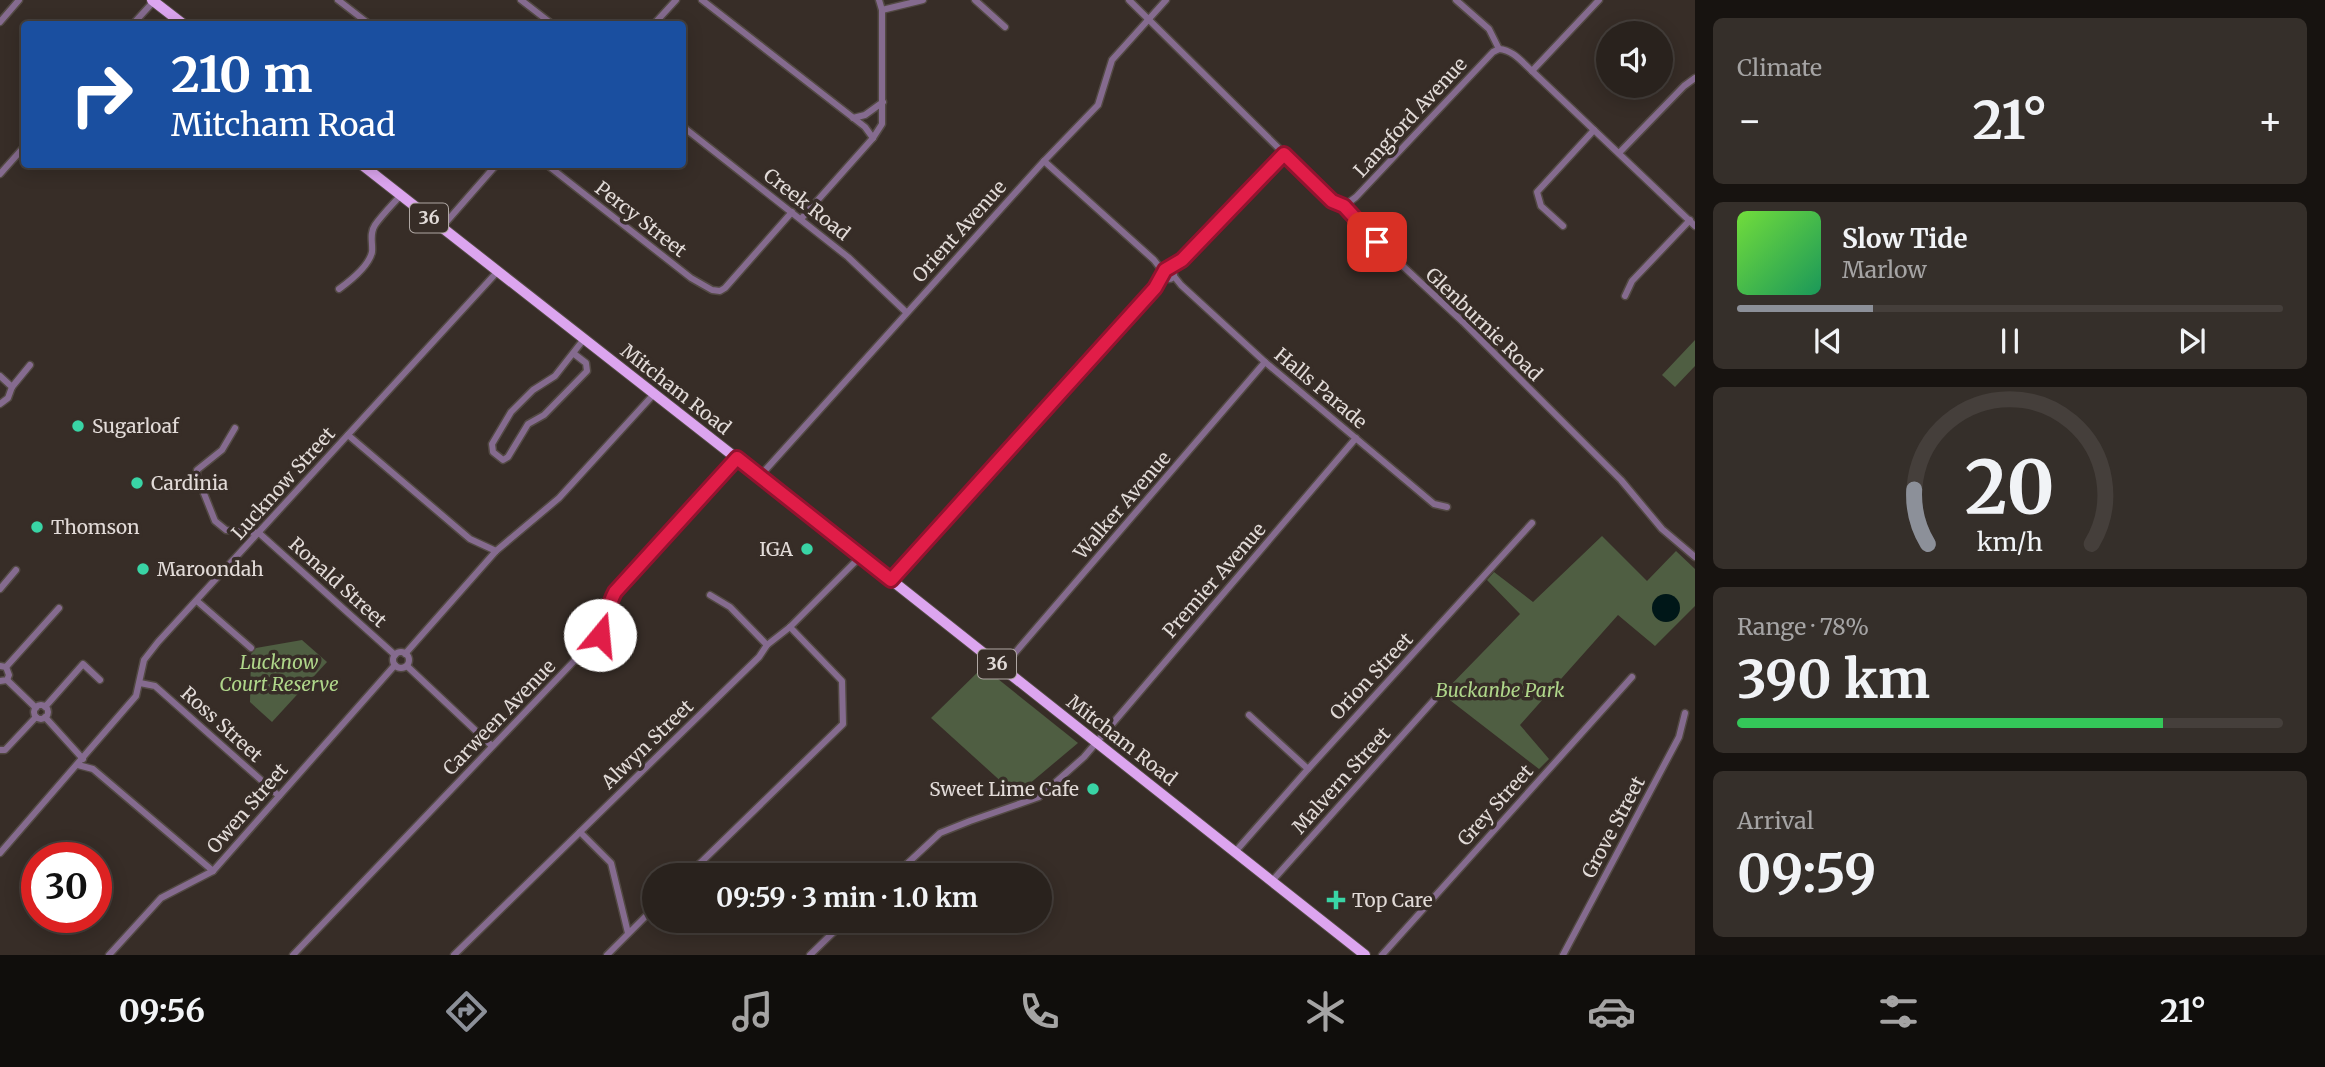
<!DOCTYPE html>
<meta charset="utf-8">
<style>
body{margin:0;font-family:Merriweather,serif;background:#352f2a;color:#f1f3f6;height:100vh;display:flex;flex-direction:column;font-size:26px;white-space:nowrap}
*{box-sizing:border-box;margin:0}
p{font-size:23px;color:#a5a4a4}
.icon{flex:none;width:38px;height:38px;fill:none;stroke:currentColor;stroke-width:2;stroke-linecap:round;stroke-linejoin:round}
.map{position:relative;flex:1;overflow:hidden}
.panel{display:flex;flex-direction:column;gap:18px;padding:18px;background:#171310;width:630px}
.panel>*{flex:none}
.banner{position:absolute;left:21px;top:21px;width:665px;height:147px;border-radius:7px;box-shadow:0 4px 18px #0003,0 0 0 2px #453f3b;background:#1a4fa0;color:#fff;overflow:hidden}
.fabs{position:absolute;left:1596px;top:21px;display:grid;gap:14px}
.fabs a{display:grid;place-items:center;width:77px;height:77px;border-radius:50%;background:#29221d;box-shadow:0 4px 18px #0003,0 0 0 2px #453f3b;font-size:35px}
.speed{position:absolute;left:21px;top:842px;display:flex;gap:14px;font-size:35px;font-weight:700;text-align:center}
.speed>*{display:grid;place-content:center;width:91px;height:91px;border-radius:50%;background:#29221d;box-shadow:0 4px 18px #0003,0 0 0 2px #453f3b;line-height:1}
.speed .limit{border:10px solid #d22;background:#fff;color:#111}
.pin{position:absolute;display:grid;place-items:center;width:60px;height:60px;color:#fff;margin:-30px;border-radius:14px;box-shadow:0 4px 10px #0006}
.me{position:absolute;width:77px;margin:-38px;rotate:17deg;stroke-linejoin:round;filter:drop-shadow(0 0 5px #0008)}
.turn{display:flex;align-items:center;gap:24px;height:147px;padding:0 35px;font-size:32px}
.turn .icon{width:91px;height:91px;stroke-width:2.5}
.turn b{display:block;font-size:49px;line-height:60px}
.big{font-size:52px;font-weight:700;line-height:1.1}
.panel .widget{flex:1;display:flex;flex-direction:column;justify-content:center;gap:10px;min-width:0;padding:0 24px;border-radius:10px;background:#352f2a}
.panel .dial{align-items:center;gap:0}
.dial svg{height:182px;overflow:visible;fill:none;stroke:#453f3b;stroke-width:7;stroke-linecap:round;text-anchor:middle}
.dial text{fill:#f1f3f6;stroke:none}
.song{display:flex;align-items:center;gap:21px}
.cover{width:84px;height:84px;border-radius:10px;background:linear-gradient(135deg,hsl(100 70% 55%),hsl(150 70% 35%))}
.played{height:7px;border-radius:4px;background:linear-gradient(90deg,#8c9099 25%,#453f3b 25%)}
.keys{display:flex;justify-content:space-around;direction:ltr}
.heat{display:flex;justify-content:space-between;align-items:center;font-size:38px;direction:ltr}
.charge{height:10px;border-radius:5px;background:linear-gradient(90deg,#34c759 78%,#453f3b 0)}
.trip{position:absolute;left:642px;top:863px;width:410px;height:70px;border-radius:35px;background:#29221d;box-shadow:0 4px 18px #0003,0 0 0 2px #453f3b;font-weight:700;line-height:70px;text-align:center}
.menu{display:flex;height:112px;justify-content:space-around;align-items:center;background:#100e0c;color:#a5a4a4}
.menu .icon{width:49px;height:49px}
.menu .current{color:#8c9099}
.menu b{font-size:32px;color:#f1f3f6}
main{display:flex;flex:1;min-height:0}
.map>svg:first-child{display:block}
</style>
<main>
<div class="map">
<svg width="1695" height="955" viewBox="0 0 1695 955">
<rect width="100%" height="100%" fill="#372d27"/>
<!-- green -->
<g fill="#4f5e42">
<path d="M1695,340V366L1675,387L1662,375Z"/>
<path d="M1602,536L1647,581L1676,551L1695,569V606L1655,646L1618,615L1520,725L1549,759L1539,769L1442,694L1520,614L1487,580L1494,572L1533,602Z"/>
<path d="M302,640L327,662L272,722L250,702L251,654L256,648Z"/>
<path d="M983,667L1078,743L1016,795L931,718Z"/>
</g>
<!-- water -->
<circle fill="#001718" cx="1666" cy="608" r="14"/>
<g fill="none" stroke-linecap="round" stroke-linejoin="round">
<defs>
<g id="street">
<path d="M338,0L369,24"/>
<path d="M521,0L552,24"/>
<path d="M702,0L865,127L873,138"/>
<path d="M975,0L1005,27"/>
<path d="M1129,0L1332,201L1344,206L1377,242L1463,322L1621,480L1662,529L1695,557"/>
<path d="M1456,0L1489,29L1499,49"/>
<path d="M882,10L923,0"/>
<path d="M0,22L19,0"/>
<path d="M133,24L154,1"/>
<path d="M654,24L676,0"/>
<path d="M1499,49C1513,50 1522,62 1532,71L1695,226"/>
<path d="M1532,71L1599,0"/>
<path d="M853,118L865,115L883,102"/>
<path d="M682,126L848,257L906,312"/>
<path d="M1619,153L1684,86L1695,78"/>
<path d="M1044,161L1154,260L1164,273"/>
<path d="M546,164L691,278L712,290L720,291L725,288L792,212"/>
<path d="M0,174L24,147"/>
<path d="M1344,206L1356,197L1493,52L1499,49"/>
<path d="M801,219L873,138L882,124V10L879,0"/>
<path d="M1563,226L1541,206L1537,192L1594,130"/>
<path d="M441,228L497,164"/>
<circle cx="1169" cy="274" r="5"/>
<path d="M1170,269L1182,259L1284,154"/>
<path d="M1173,275L1181,285L1265,362L1434,504L1447,507"/>
<path d="M339,289C350,281 369,266 372,252C373,243 369,234 375,225C382,215 392,205 400,196"/>
<path d="M1625,296L1632,281L1690,220"/>
<path d="M573,353L555,376L533,390L511,412L492,444L493,452L503,460L508,457L528,424L544,415L587,371L586,363L573,353L584,339"/>
<path d="M0,376L12,387L8,398L0,404"/>
<path d="M12,387L30,365"/>
<path d="M235,428L222,450L197,470V476L215,521L226,530L259,533L395,655"/>
<path d="M348,435L470,539L496,551"/>
<path d="M760,476L1044,161L1098,105L1112,60L1166,0"/>
<path d="M891,580L1155,288L1164,275"/>
<path d="M0,589L16,570"/>
<path d="M710,595L730,607L767,645"/>
<path d="M197,601L251,648"/>
<circle cx="401" cy="660" r="8"/>
<path d="M405,654L496,551L559,498L654,394"/>
<path d="M0,666L6,667L9,675L7,680L0,681"/>
<path d="M407,666L492,746"/>
<path d="M6,667L59,608"/>
<path d="M1002,668L1265,362"/>
<path d="M7,680L36,708"/>
<path d="M140,683L155,686L279,796"/>
<circle cx="41" cy="712" r="7"/>
<path d="M45,707L83,664L100,680"/>
<path d="M1249,715L1308,769"/>
<path d="M45,717L83,759"/>
<path d="M0,750H5L36,717"/>
<path d="M78,765L93,769L213,871"/>
<path d="M580,832L611,863L628,933"/>
<path d="M1235,852L1308,769L1532,523"/>
<path d="M0,853L136,696L144,660L158,642L498,271"/>
<path d="M688,875L843,724L842,681L790,627"/>
<path d="M895,875L940,833L970,821L1039,797L1084,757L1356,438"/>
<path d="M1272,881L1434,700"/>
<path d="M109,955L161,898L213,871L395,665"/>
<path d="M293,955L599,635C606,620 607,605 615,592L737,458"/>
<path d="M454,955L759,657L767,645L790,627L861,556"/>
<path d="M607,955L654,908"/>
<path d="M810,955L846,920"/>
<path d="M1382,955L1632,677"/>
<path d="M1563,955L1679,737L1685,713"/>
</g>
<g id="primary">
<path d="M152,0L183,24"/>
<path d="M361,164L861,556L1365,955"/>
</g>
</defs>
<!-- street casing -->
<use href="#street" stroke="#524943" stroke-width="9"/>
<!-- primary casing -->
<use href="#primary" stroke="#524943" stroke-width="12"/>
<!-- street -->
<use href="#street" stroke="#856b8f" stroke-width="6"/>
<!-- primary -->
<use href="#primary" stroke="#dca5ef" stroke-width="10"/>
</g>
<g fill="none" stroke-linecap="round" stroke-linejoin="round">
<defs>
<path id="route" d="M600,635C606,620 608,605 615,592L737,458L891,580L1155,288L1165,270L1182,260L1284,154L1332,201L1344,206L1377,242"/>
</defs>
<!-- route casing -->
<use href="#route" stroke="#92132f" stroke-width="18"/>
<!-- route -->
<use href="#route" stroke="#e11d48" stroke-width="12"/>
</g>
<!-- markers -->
<g fill="#39d4a5" stroke="#372d27" stroke-width="2.5">
<circle cx="78" cy="426" r="7"/>
<circle cx="137" cy="483" r="7"/>
<circle cx="37" cy="527" r="7"/>
<circle cx="807" cy="549" r="7"/>
<circle cx="143" cy="569" r="7"/>
<circle cx="1093" cy="789" r="7"/>
<path d="M1332.5 889.5h7v7h7v7h-7v7h-7v-7h-7v-7h7z"/>
</g>
<g text-anchor="middle" stroke-width="7" stroke-linejoin="round" paint-order="stroke">
<!-- shield labels -->
<g fill="#372d27" stroke="#afa7a3" stroke-width="2">
<rect x="410" y="203.5" width="38" height="29" rx="5"/>
<rect x="978" y="649.5" width="38" height="29" rx="5"/>
</g>
<g font-size="18" font-weight="bold" fill="#e2dbd8">
<text x="429" y="224">36</text>
<text x="997" y="670">36</text>
</g>
<!-- street labels -->
<g font-size="19" fill="#e2dbd8" stroke="#372d27">
<text transform="translate(1410 117) rotate(-47)" y="7">Langford Avenue</text>
<text transform="translate(807 204) rotate(38)" y="7">Creek Road</text>
<text transform="translate(641 219) rotate(38)" y="7">Percy Street</text>
<text transform="translate(959 231) rotate(-48)" y="7">Orient Avenue</text>
<text transform="translate(1484 324) rotate(44)" y="7">Glenburnie Road</text>
<text transform="translate(1321 388) rotate(40)" y="7">Halls Parade</text>
<text transform="translate(676 389) rotate(38)" y="7">Mitcham Road</text>
<text transform="translate(283 483) rotate(-48)" y="7">Lucknow Street</text>
<text transform="translate(1122 505) rotate(-49)" y="7">Walker Avenue</text>
<text transform="translate(1214 580) rotate(-49)" y="7">Premier Avenue</text>
<text transform="translate(338 582) rotate(42)" y="7">Ronald Street</text>
<text transform="translate(1371 676) rotate(-47)" y="7">Orion Street</text>
<text transform="translate(499 717) rotate(-46)" y="7">Carween Avenue</text>
<text transform="translate(222 724) rotate(42)" y="7">Ross Street</text>
<text transform="translate(1122 740) rotate(38)" y="7">Mitcham Road</text>
<text transform="translate(647 744) rotate(-44)" y="7">Alwyn Street</text>
<text transform="translate(1341 780) rotate(-48)" y="7">Malvern Street</text>
<text transform="translate(1495 805) rotate(-48)" y="7">Grey Street</text>
<text transform="translate(247 808) rotate(-49)" y="7">Owen Street</text>
<text transform="translate(1613 827) rotate(-62)" y="7">Grove Street</text>
</g>
<!-- poi labels -->
<g font-size="19" fill="#e2dbd8" stroke="#372d27" text-anchor="start">
<text x="92" y="433">Sugarloaf</text>
<text x="151" y="490">Cardinia</text>
<text x="51" y="534">Thomson</text>
<text x="793" y="556" text-anchor="end">IGA</text>
<text x="157" y="576">Maroondah</text>
<text x="1079" y="796" text-anchor="end">Sweet Lime Cafe</text>
<text x="1352" y="907">Top Care</text>
</g>
<!-- park labels -->
<g font-size="19" font-style="italic" fill="#afd68a" stroke="#372d27">
<text x="279" y="669">Lucknow<tspan x="279" dy="22">Court Reserve</tspan></text>
<text x="1500" y="697">Buckanbe Park</text>
</g>
</g>
</svg>
<div class="fabs">
<a><svg class="icon" aria-label="sound" viewBox="0 0 24 24"><path d="M4 9h4l5-4v14l-5-4H4zM17 9q2 3 0 6"/></svg></a>
</div>
<div class="speed"><div class="limit">30</div></div>
<div class="pin" style="left:1377px;top:242px;background:#d93025"><svg class="icon" aria-label="arrive" viewBox="0 0 24 24"><path d="M6 21V4h12l-3 4 3 4H6"/></svg></div>
<svg class="me" style="left:600px;top:635px" viewBox="-20 -20 40 40"><circle r="19" fill="#fff"/><path d="M0-13L10 11 0 6-10 11z" fill="#e11d48"/></svg>
<div class="trip">09:59 · 3 min · 1.0 km</div>
<div class="banner">
<div class="turn"><svg class="icon" aria-label="right" viewBox="0 0 24 24"><path d="M7 20v-9h11M14 6l5 5-5 5"/></svg><div><b>210 m</b>Mitcham Road</div></div>
</div>
</div>
<section class="panel">
<div class="widget"><p>Climate</p>
<div class="heat"><a>−</a><b class="big">21°</b><a>+</a></div>
</div>
<div class="widget">
<div class="song"><i class="cover"></i><div><b>Slow Tide</b><p>Marlow</p></div></div>
<div class="played"></div>
<div class="keys"><svg class="icon" aria-label="previous" viewBox="0 0 24 24"><path d="M18 5L8 12l10 7zM5 5v14"/></svg><svg class="icon" aria-label="pause" viewBox="0 0 24 24"><path d="M8 5v14M16 5v14"/></svg><svg class="icon" aria-label="next" viewBox="0 0 24 24"><path d="M6 5l10 7-10 7zM19 5v14"/></svg></div>
</div>
<div class="widget dial"><svg viewBox="0 0 100 80">
<path d="M14 69A42 42 0 1 1 86 69"/>
<path d="M14 69A42 42 0 0 1 8 45" stroke="#8c9099"/>
<text x="50" y="56" font-size="32" font-weight="700">20</text>
<text x="50" y="72" font-size="11">km/h</text>
</svg></div>
<div class="widget"><p>Range · 78%</p><b class="big">390 km</b><div class="charge"></div></div>
<div class="widget"><p>Arrival</p><b class="big">09:59</b></div>
</section>
</main>
<nav class="menu">
<b>09:56</b>
<svg class="icon current" aria-label="directions" viewBox="0 0 24 24"><path d="M12 3l9 9-9 9-9-9zM9 14v-3h6M13 9l2 2-2 2"/></svg>
<svg class="icon" aria-label="music" viewBox="0 0 24 24"><path d="M9 18V5l10-2v13"/><circle cx="6" cy="18" r="3"/><circle cx="16" cy="16" r="3"/></svg>
<svg class="icon" aria-label="phone" viewBox="0 0 24 24"><path d="M5 4h4l2 5-3 2q2 4 5 5l2-3 5 2v4C11 20 4 13 5 4z"/></svg>
<svg class="icon" aria-label="climate" viewBox="0 0 24 24"><path d="M12 3v18M4 7l16 10M4 17L20 7"/></svg>
<svg class="icon" aria-label="car" viewBox="0 0 24 24"><path d="M5 17H2v-5l4-1 3-4h7l3 4 3 1v5h-3M9 17h6M6 11h13"/><circle cx="7" cy="17" r="2"/><circle cx="17" cy="17" r="2"/></svg>
<svg class="icon" aria-label="filters" viewBox="0 0 24 24"><path d="M4 7h16M4 17h16"/><circle cx="9" cy="7" r="2"/><circle cx="15" cy="17" r="2"/></svg>
<b>21°</b>
</nav>
